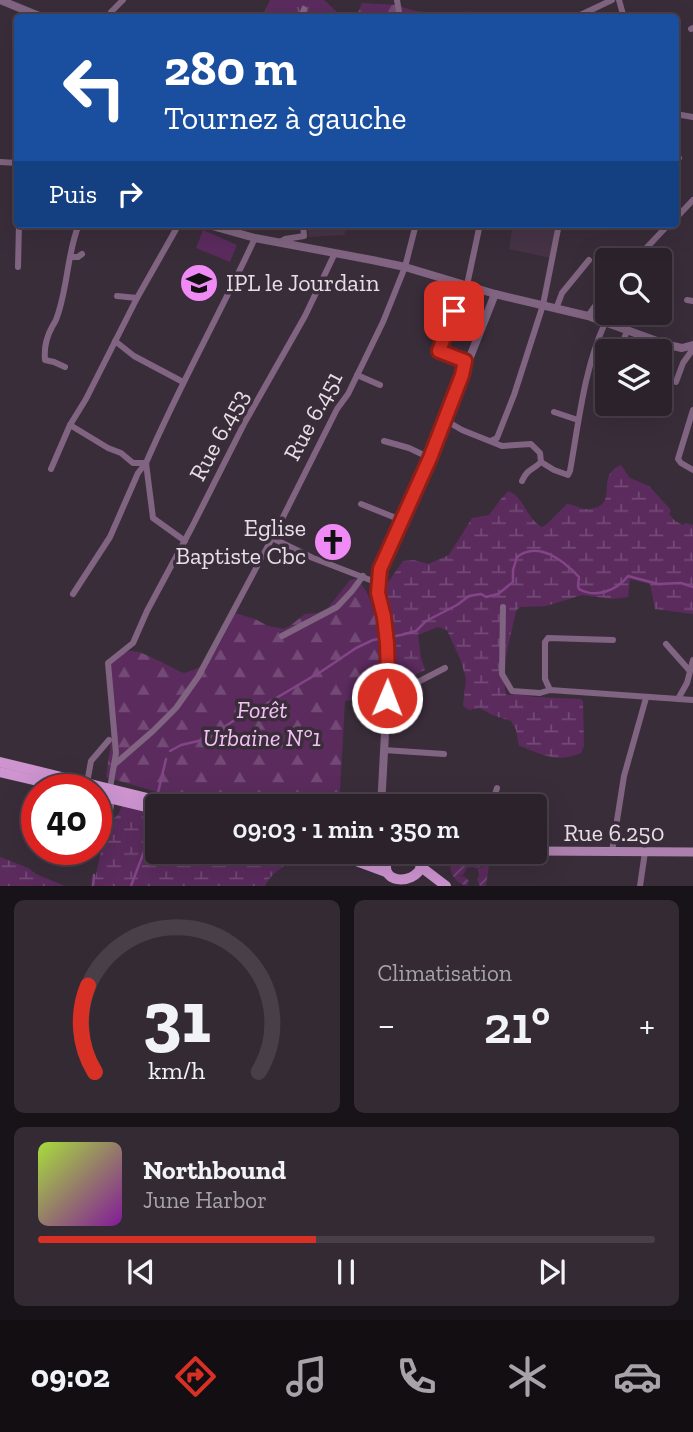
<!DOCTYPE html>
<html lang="fr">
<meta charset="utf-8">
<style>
body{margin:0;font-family:"Zilla Slab",serif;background:#342a34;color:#f1f3f6;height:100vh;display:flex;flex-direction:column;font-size:26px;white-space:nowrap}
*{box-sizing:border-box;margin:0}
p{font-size:23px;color:#a6a4a9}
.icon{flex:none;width:38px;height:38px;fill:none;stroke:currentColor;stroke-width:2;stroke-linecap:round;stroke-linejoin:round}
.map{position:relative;height:886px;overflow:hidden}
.sheet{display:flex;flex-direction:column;gap:14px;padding:14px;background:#181318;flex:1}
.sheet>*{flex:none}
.top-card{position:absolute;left:14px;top:14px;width:665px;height:214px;border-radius:7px;box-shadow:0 7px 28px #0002,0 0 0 2px #483f48;background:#1a4fa0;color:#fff;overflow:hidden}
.tools{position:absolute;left:595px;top:248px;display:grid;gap:14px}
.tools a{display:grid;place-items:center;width:77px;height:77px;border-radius:7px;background:#2c222c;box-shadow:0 7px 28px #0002,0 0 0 2px #483f48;font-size:35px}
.speed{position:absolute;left:21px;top:774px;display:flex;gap:14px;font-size:35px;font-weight:700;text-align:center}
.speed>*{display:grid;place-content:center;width:91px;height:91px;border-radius:50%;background:#2c222c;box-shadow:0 7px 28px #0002,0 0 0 2px #483f48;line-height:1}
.speed .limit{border:10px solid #d22;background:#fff;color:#111}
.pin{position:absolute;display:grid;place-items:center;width:60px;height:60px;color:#fff;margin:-30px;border-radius:14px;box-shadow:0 4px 10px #0006}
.me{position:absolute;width:77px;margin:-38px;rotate:1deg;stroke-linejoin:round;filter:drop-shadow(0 0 5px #0008)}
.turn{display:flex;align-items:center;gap:24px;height:147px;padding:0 35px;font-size:32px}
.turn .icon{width:91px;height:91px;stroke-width:2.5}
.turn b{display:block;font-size:49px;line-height:60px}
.then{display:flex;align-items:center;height:66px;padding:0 35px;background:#0003;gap:14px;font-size:26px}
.big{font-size:52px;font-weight:600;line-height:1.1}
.sheet .card{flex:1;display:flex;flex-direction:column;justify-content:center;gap:10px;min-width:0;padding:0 24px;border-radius:10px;background:#342a34}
.sheet .dial{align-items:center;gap:0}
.dial svg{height:182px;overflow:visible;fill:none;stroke:#483f48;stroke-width:7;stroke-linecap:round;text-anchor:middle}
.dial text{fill:#f1f3f6;stroke:none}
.song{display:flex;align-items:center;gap:21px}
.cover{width:84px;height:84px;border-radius:10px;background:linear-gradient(135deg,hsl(80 70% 55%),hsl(290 70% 35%))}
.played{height:7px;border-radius:4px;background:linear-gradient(90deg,#d93025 45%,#483f48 45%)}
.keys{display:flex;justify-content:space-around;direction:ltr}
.heat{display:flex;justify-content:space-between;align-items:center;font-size:38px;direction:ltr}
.sheet .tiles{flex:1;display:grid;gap:14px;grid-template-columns:1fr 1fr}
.card:last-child{grid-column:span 2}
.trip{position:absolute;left:145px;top:794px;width:402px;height:70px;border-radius:7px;background:#2c222c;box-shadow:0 7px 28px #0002,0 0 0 2px #483f48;font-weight:600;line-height:70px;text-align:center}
.dock{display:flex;height:112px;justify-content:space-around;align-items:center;background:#120e12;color:#a6a4a9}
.dock .icon{width:49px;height:49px}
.dock .selected{color:#d93025}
.dock b{font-size:32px;color:#f1f3f6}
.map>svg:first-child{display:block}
</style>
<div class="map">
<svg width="693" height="886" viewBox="0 0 693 886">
<defs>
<pattern id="grass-tufts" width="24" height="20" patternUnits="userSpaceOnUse" patternTransform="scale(1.75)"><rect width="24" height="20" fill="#5b2b5e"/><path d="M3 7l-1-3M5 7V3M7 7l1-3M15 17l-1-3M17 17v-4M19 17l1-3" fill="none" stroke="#734975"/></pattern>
<pattern id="forest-firs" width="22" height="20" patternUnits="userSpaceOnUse" patternTransform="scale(1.75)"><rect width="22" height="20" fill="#5b2b5e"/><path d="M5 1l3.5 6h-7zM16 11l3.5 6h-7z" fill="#734975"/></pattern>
<pattern id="wetland-marsh" width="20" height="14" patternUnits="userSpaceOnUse" patternTransform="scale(1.75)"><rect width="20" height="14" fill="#5b2b5e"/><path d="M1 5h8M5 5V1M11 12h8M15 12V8" fill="none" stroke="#734975"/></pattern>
<pattern id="garden-furrows" width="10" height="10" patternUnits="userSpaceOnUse" patternTransform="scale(1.75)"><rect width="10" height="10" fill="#5b2b5e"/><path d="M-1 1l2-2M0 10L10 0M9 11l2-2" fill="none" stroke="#734975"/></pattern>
</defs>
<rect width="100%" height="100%" fill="#3a2d3a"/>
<!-- built -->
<g fill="#463446">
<path d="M307,224H348L344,235L309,237Z"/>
<path d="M513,224H555L553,245L551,258L509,249Z"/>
</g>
<!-- grass -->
<path fill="url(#grass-tufts)" d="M270,0H324L337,12L339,17L262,18Z"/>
<!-- forest -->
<g fill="url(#forest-firs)">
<path d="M362,3L396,5L415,11L469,17L356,18Z"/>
<path d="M355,579C381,596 384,667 377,695L370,699L345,701L339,807H214L174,797L106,777L111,742L112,712L109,663C115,659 122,652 130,651C143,650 171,668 184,673C191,671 200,668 205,663C218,652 227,629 235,613L255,619L268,626L284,629L291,625L305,614L317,613L328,608L350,580Z"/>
</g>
<!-- wetland -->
<g fill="url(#wetland-marsh)">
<path d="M621,465L630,478L649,486L670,509L671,511L669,514L674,520L682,525L686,523L693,525V614L655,609L650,584L630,579L628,597L613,599L582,595L546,606L520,607L516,611C511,637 500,667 506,694L509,695L517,694L535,697L581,699L583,701L584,746L581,753C554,764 544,754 519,746L516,730L511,721L492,715L480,708L469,710L463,706L466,679L461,661L447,630L438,627L418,635L421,658L425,670L396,684L394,683L388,606L385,592L386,585L403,561L414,560L428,564L449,555L472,518L489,515L501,499L508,491C524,496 527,520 542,527L547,524L567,504C574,504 581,510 588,509C622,506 593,477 621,465Z"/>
<path d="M122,805L136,808L157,817L158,852H290L288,863C280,869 269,876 265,886H91L96,875L106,827L119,813Z"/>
<path d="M0,857L28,868L36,874L65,886H0Z"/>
</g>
<!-- garden -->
<path fill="url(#garden-furrows)" d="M490,858L486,886H480L477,880L479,875L478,870L484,866L483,865L477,869L473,867L467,868L463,875L459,877L464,876L469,881L467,886C458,884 451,876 450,867L457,859Z"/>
<!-- pitch -->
<path fill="#5b2b5e" d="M203,230L237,245L230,262L196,248Z"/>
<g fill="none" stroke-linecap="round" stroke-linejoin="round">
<!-- stream -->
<g stroke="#834587" stroke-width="2.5">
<path d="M170,751L181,745L207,739L236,719L266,704L322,671L356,648L373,640L401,635L416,631L426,621L457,605L469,596L481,594L486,597L498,594L513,582V570L517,557C538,540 564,561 579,577L578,586L579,589C596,599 617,590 628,576L658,584L681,583L693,587"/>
<path d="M157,797L166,759"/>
<path d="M93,886L94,875"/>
<path d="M131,886L148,841L154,810"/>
</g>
<!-- minor -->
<g stroke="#806481" stroke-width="6">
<path d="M397,0L400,18"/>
<path d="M619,0L624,18"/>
<path d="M469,15L472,18"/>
<path d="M109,18L111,12L123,0"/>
<path d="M301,18L304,9"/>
<path d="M574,18L612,0"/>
<path d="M691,29L693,28"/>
<path d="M676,114L693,117"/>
<path d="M676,155L679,158"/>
<path d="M0,162L18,163"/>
<path d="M676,218L693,200"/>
<path d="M278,243L285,239L304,236L303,224"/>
<path d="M71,257H78L82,254"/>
<path d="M634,261L669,224"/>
<path d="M18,267L19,224"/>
<path d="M457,283L454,311L439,351L465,361L464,368"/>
<path d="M467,285L480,224"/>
<path d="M117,296L137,298"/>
<path d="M687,300L693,301"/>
<path d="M556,309L562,293L589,260"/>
<path d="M588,316L607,289"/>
<path d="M115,341L134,356L183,382"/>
<path d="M619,352L627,331"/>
<path d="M65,367L54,362L45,360C44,349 47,336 52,327C54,323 56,321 57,317C68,287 67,253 79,224"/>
<path d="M357,375L380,385"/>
<path d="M676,382L683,363L693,349"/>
<path d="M693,410L678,459L681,463L693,470"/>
<path d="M554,412L578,420"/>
<path d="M445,420L462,430L502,446L531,444L540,453L541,462L554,470L568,475L570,471C579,421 584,369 605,323"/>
<path d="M70,425L108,448L121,453L133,463H146L153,518L185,541"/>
<path d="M384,441L409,448L430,458"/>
<path d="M491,441L497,438L514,395L543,305L559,224"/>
<path d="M51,469L70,425L86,399L137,298L179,224"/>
<path d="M522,481C528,468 532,471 541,462"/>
<path d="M361,504L401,520"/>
<path d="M272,538L313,558L378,583"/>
<path d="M73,594L110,537L138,473L146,463C179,386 220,314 255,238"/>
<path d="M503,607L502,674L512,691L540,693L550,690L693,700"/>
<path d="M282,636L337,607L352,591L363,576"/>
<path d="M666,644L689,670"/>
<path d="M550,690L545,679V642L548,638L613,640"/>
<path d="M387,698L445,668"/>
<path d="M678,699L687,683L693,660"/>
<path d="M384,750L444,754"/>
<path d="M115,764L153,731L176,708L198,677L278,527L337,409L348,394L383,322L405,267L416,224"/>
<path d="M87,783L91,761L109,740"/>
<path d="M110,788L116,753L108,663L133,643L147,611L192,527L245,422L305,316L335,253"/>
<path d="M491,807L497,788"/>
<path d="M96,833L109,817L112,799"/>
<path d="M46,852C59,853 71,857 81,849"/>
<path d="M612,852L624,776L646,698"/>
<path d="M640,886L645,852"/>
</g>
<!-- tertiary -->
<g stroke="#806481" stroke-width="8">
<path d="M0,0L44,18"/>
<path d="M205,224L255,238L372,260L405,267L495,294L588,316L668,345L682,348L693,345"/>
<path d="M381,807L388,679L386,631L378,593L380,569L430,458L495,294"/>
</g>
<!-- secondary -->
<g stroke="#ac80ad" stroke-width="9">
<path d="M536,851L693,852"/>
<path d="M417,856L464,852"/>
</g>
<!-- primary -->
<g stroke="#cd94d0" stroke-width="10">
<path d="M0,762L184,807"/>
<path d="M0,772L72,789"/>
<path d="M96,795L158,810"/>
<path d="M332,852L386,872"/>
<path d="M370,852L389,856L393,853"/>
<path d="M412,852L417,856L421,867L446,886"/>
<path d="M389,856C375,884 414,886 421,867"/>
</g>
</g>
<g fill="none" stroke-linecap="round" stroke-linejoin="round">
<defs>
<path id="route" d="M387,698L388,679L387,643L384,617L378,593L380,569L430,458L462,375L465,361L439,351L454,311"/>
</defs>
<!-- route casing -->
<use href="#route" stroke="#8d1f18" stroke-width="18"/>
<!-- route -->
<use href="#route" stroke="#d93025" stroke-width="12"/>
</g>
<!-- icons -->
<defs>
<symbol id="school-disc" viewBox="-11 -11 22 22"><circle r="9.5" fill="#f08bf6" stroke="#3a2d3a"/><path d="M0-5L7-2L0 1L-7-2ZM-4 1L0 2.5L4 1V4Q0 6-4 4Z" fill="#111"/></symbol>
<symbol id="church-disc" viewBox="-11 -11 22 22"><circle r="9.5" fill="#f08bf6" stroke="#3a2d3a"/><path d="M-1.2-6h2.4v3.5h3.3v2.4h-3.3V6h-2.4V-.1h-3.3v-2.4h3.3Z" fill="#111"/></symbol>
</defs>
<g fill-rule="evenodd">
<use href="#school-disc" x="177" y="261" width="44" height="44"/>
<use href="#church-disc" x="311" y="520" width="44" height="44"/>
</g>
<g text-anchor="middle" stroke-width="7" stroke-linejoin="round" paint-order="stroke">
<!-- poi labels -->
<g font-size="24" fill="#e7dee7" stroke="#3a2d3a" text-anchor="start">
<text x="226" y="291">IPL le Jourdain</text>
<text x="306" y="536" text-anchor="end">Eglise<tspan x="306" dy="28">Baptiste Cbc</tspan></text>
</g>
<!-- street labels -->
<g font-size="24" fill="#e7dee7" stroke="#3a2d3a">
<text transform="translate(313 416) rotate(-62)" y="8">Rue 6.451</text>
<text transform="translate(219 435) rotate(-62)" y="8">Rue 6.453</text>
<text x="614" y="841">Rue 6.250</text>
</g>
<!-- park labels -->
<g font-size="24" font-style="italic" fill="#f5c1f7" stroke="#3a2d3a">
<text x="262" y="718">Forêt<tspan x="262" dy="28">Urbaine N°1</tspan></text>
</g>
</g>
</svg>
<div class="tools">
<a><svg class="icon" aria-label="search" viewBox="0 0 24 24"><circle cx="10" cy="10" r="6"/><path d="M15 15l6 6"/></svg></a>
<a><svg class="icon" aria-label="layers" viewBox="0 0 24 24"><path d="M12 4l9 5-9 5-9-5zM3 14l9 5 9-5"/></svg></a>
</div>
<div class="speed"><div class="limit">40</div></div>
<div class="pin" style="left:454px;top:311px;background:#d93025"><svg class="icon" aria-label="arrive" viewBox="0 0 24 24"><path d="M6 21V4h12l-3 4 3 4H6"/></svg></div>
<svg class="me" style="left:387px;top:698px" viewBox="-20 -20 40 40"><circle r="17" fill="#d93025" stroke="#fff" stroke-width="3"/><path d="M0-11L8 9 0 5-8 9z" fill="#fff"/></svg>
<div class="trip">09:03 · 1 min · 350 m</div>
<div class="top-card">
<div class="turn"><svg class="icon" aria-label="left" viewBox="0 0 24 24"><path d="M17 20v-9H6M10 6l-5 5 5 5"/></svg><div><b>280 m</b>Tournez à gauche</div></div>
<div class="then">Puis<svg class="icon" aria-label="right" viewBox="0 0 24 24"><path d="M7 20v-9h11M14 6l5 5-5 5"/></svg></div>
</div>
</div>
<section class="sheet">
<div class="tiles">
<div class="card dial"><svg viewBox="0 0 100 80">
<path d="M14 69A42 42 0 1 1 86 69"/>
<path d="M14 69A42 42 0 0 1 11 31" stroke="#d93025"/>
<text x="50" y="56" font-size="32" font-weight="700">31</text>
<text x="50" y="72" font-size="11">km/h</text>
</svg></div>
<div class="card"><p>Climatisation</p>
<div class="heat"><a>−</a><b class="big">21°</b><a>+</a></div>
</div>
<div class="card">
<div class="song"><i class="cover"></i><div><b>Northbound</b><p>June Harbor</p></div></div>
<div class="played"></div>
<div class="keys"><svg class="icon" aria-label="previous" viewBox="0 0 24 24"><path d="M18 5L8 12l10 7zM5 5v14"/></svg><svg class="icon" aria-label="pause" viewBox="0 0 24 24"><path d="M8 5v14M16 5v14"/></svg><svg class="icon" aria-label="next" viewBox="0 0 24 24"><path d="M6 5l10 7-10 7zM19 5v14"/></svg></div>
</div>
</div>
</section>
<nav class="dock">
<b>09:02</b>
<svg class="icon selected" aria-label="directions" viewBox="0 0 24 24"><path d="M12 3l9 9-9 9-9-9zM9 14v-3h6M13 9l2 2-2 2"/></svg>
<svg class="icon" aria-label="music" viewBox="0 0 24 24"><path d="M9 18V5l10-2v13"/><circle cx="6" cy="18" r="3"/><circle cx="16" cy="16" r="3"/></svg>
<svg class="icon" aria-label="phone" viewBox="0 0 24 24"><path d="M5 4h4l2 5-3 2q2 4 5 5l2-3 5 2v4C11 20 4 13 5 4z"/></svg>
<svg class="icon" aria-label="climate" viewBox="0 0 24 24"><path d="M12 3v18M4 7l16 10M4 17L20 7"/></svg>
<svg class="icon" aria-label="car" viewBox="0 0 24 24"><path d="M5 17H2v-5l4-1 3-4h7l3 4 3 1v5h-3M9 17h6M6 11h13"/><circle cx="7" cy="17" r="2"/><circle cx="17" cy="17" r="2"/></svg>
</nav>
